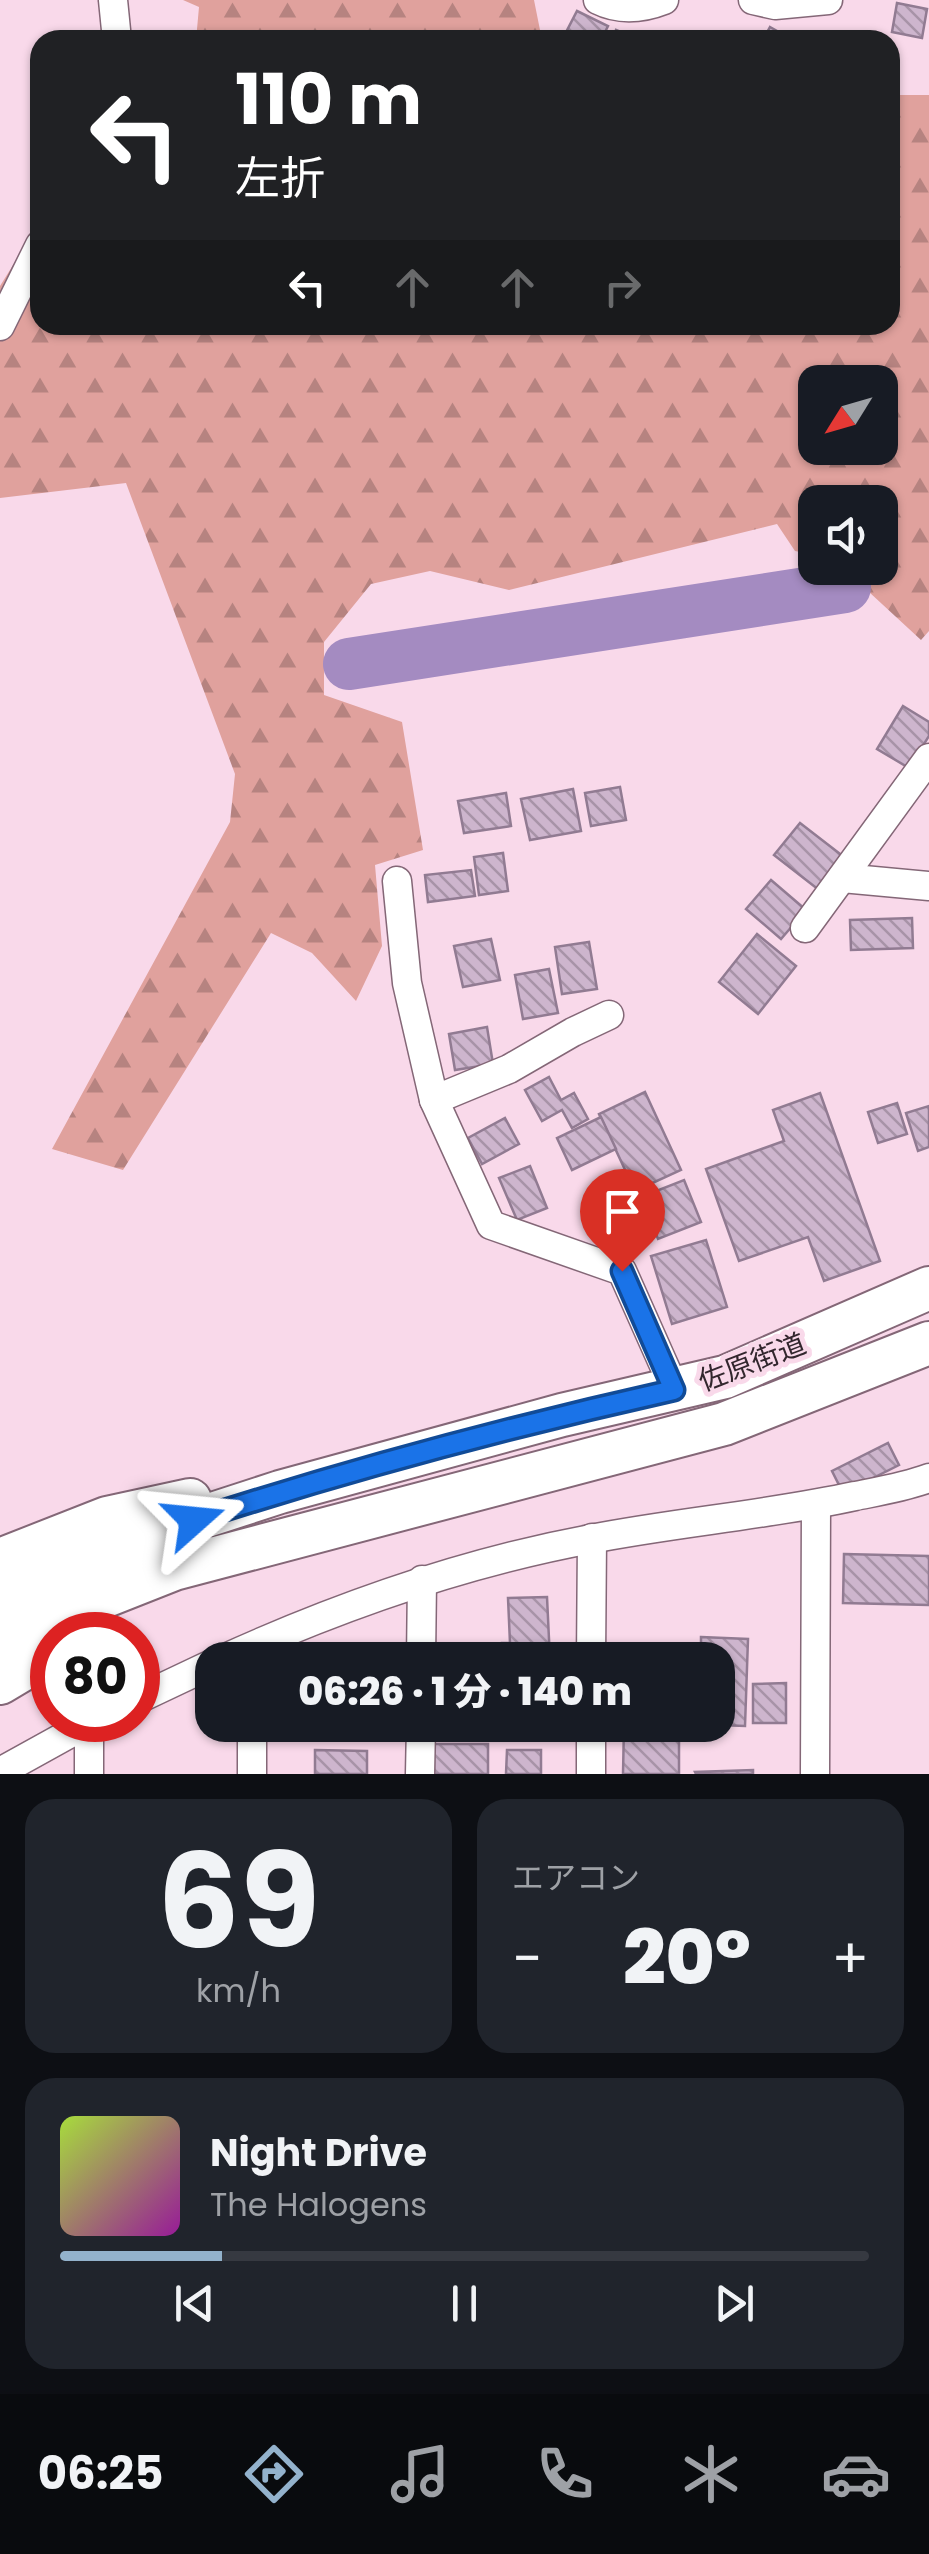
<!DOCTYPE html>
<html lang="ja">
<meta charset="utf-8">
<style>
body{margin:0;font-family:Poppins,"Noto Sans JP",sans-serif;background:#20242c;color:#f1f3f6;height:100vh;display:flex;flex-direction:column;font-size:38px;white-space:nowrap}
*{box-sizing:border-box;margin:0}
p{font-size:32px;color:#9ea1a6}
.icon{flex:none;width:55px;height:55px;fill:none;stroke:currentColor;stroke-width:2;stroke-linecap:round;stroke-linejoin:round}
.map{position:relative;height:1774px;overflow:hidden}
.sheet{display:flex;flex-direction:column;gap:25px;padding:25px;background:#0d0f14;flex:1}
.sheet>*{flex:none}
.guide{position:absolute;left:30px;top:30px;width:870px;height:305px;border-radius:30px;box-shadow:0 2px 8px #0004;background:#202124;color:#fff;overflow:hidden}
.needle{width:65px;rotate:233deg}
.controls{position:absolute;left:798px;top:365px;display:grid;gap:20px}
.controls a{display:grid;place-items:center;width:100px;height:100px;border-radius:20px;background:#171b24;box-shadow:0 2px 8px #0004;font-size:50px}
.speed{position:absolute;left:30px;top:1612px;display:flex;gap:20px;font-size:50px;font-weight:700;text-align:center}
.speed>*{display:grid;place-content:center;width:130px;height:130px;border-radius:50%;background:#171b24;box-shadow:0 2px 8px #0004;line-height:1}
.speed .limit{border:15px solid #d22;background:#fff;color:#111}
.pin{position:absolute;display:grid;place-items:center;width:85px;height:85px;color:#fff;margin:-102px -42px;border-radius:50% 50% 50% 0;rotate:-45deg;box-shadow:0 0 10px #0007}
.pin .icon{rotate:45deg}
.me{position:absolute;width:110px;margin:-55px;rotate:72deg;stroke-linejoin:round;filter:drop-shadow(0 0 8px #0008)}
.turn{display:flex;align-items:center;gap:35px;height:210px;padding:0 40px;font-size:45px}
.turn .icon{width:130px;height:130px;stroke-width:2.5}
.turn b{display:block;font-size:70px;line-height:85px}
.lanes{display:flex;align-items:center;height:95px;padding:0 40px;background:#0003;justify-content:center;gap:50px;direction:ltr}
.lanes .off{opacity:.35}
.big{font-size:75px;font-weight:800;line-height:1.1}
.sheet .tile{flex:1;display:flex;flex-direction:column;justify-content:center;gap:15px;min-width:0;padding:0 35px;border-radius:30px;background:#20242c}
.sheet .dial{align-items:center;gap:0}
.dial b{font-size:130px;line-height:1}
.song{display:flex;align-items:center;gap:30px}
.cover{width:120px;height:120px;border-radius:15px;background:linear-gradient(135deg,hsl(80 70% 55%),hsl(300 70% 35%))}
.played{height:10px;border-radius:5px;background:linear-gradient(90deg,#93b2cc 20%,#363941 20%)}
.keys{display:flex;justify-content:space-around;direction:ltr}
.heat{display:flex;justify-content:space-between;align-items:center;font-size:55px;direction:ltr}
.sheet .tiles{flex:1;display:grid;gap:25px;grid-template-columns:1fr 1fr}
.tile:last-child{grid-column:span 2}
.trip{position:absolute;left:195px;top:1642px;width:540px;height:100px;border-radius:30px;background:#171b24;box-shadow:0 2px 8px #0004;font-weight:800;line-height:100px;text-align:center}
.tab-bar{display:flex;height:160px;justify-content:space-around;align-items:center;background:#090b0e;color:#9ea1a6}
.tab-bar .icon{width:70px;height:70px}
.tab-bar .selected{color:#93b2cc}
.tab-bar b{font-size:45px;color:#f1f3f6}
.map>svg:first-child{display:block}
</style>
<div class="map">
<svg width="929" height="1774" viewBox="0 0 929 1774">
<defs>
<pattern id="forest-firs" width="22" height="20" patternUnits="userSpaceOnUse" patternTransform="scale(2.5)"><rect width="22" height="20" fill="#e0a19d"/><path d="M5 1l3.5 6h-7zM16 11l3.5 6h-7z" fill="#b68380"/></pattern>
<pattern id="building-back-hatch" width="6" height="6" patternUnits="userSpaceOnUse" patternTransform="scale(2.5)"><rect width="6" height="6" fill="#cdb5cd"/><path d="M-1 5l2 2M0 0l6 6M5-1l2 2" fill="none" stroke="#a793a7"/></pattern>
</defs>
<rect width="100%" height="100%" fill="#f9d9ea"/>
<!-- forest -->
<g fill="url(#forest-firs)" fill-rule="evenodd">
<path d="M183,0H534L542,40H196L199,7Z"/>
<path d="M890,95H929V631L921,640L843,568H880V502H815V555L795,551L777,524L509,590L430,571L371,584L324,642V695L402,722L423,850L375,865L382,946L356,1001L312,953L271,933L123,1170L52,1149L230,822L235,774L126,483L0,498V286L35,230H40V325H890ZM815,382H880V448H815Z"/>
</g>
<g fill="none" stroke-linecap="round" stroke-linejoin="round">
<!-- river -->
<path stroke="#a48bc1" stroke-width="52" d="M349,664L845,587"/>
</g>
<!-- building -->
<g fill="url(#building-back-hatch)" stroke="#917b92" stroke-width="2.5">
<path d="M897,3L927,9L922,38L892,32Z"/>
<path d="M577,11L608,26L601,40H562Z"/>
<path d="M770,27L793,40H763Z"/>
<path d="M616,30L640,40H612Z"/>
<path d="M861,33V40H813L812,35Z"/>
<path d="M903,706L929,722V736L909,768L877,749Z"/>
<path d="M620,787L626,820L591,826L585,793Z"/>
<path d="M573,789L581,831L530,840L521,799Z"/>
<path d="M506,793L511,826L464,833L458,801Z"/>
<path d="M800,823L844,857L819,890L774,855Z"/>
<path d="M503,853L508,891L479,895L474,857Z"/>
<path d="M471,870L475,896L428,902L425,875Z"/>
<path d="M771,880L806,910L781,939L746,909Z"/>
<path d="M912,918L913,948L851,950L850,920Z"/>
<path d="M757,934L796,966L758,1014L719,982Z"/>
<path d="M491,939L500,980L463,987L454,946Z"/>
<path d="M589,942L597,989L562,994L555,947Z"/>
<path d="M549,969L558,1013L523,1019L515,975Z"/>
<path d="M487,1027L493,1064L455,1070L449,1034Z"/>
<path d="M549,1077L561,1100L574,1093L588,1119L572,1128L562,1110L542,1121L525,1090Z"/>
<path d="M645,1092L681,1170L635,1191L599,1114Z"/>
<path d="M820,1093L880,1261L824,1281L808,1237L739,1261L706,1169L784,1141L773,1110Z"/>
<path d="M897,1103L907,1134L878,1143L868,1112Z"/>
<path d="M929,1106V1147L918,1151L906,1113Z"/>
<path d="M601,1117L616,1149L572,1170L557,1138Z"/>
<path d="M505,1118L519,1144L482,1164L468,1138Z"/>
<path d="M530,1166L547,1208L517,1220L499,1178Z"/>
<path d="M684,1180L701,1222L658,1239L641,1197Z"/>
<path d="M706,1240L727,1307L672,1324L651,1256Z"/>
<path d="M888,1443L899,1465L843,1493L832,1471Z"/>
<path d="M844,1554L929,1556V1605L843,1603Z"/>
<path d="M547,1597L550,1660H503L502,1643H510L508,1598Z"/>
<path d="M701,1637L748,1639L745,1726L718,1725V1660H701Z"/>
<path d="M377,1651V1660H336V1652Z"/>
<path d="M786,1683V1723H753V1684Z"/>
<path d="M267,1725H330L331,1737L268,1738Z"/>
<rect x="337" y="1725" width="41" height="15"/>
<path d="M501,1725H535V1733L501,1735Z"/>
<path d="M624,1725H679V1774H623Z"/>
<rect x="434" y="1744" width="54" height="30"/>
<path d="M315,1750L367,1751V1774H315Z"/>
<path d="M507,1750H541V1774H506Z"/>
<path d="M753,1770V1774H696L695,1772Z"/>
</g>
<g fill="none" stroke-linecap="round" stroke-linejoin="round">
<defs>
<g id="minor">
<path d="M113,0L117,40"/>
<path d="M598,0C620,11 641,9 664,0"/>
<path d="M753,0L775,5L828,0"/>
<path d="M0,326L40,245"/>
<path d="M842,878L929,886"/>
<path d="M397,881L407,983L434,1100L491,1225L622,1271L675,1390"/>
<path d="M805,928L929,758"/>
<path d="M434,1100L509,1069L573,1032L609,1015"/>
<path d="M221,1660C340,1606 462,1563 591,1539C678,1522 768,1515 855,1496C880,1491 905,1487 929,1478"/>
<path d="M421,1660L422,1580"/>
<path d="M591,1660L592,1538"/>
<path d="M138,1699L212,1664"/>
<path d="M89,1723V1774"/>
<path d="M0,1772L94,1720"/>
<path d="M252,1774V1725"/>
<path d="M420,1774L421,1725"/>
<path d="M591,1774V1725"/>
<path d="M815,1774L816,1505"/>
</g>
<g id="highway">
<path d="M0,1560L107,1518L190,1500"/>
<path d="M0,1602L36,1583L194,1520L280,1492L562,1415L725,1377L929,1288"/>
<path d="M0,1645L93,1601L174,1569L724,1424L929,1343"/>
<path d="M0,1683L52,1652"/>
</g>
</defs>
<!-- minor casing -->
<use href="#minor" stroke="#846777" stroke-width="31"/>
<!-- highway casing -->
<use href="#highway" stroke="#846777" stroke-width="46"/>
<!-- minor -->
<use href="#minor" stroke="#fff" stroke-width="28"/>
<!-- highway -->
<use href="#highway" stroke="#fff" stroke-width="42"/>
</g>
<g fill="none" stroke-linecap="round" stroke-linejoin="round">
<defs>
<path id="route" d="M194,1520C352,1469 513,1426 674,1390L622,1271"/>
</defs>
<!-- route casing -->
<use href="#route" stroke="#114b97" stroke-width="25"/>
<!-- route -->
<use href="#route" stroke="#1a73e8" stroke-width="18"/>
</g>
<g text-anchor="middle" stroke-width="10" stroke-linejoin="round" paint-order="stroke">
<!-- street labels -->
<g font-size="28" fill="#32262d" stroke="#f9d9ea">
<text transform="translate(752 1362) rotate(-21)" y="10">佐原街道</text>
</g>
</g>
</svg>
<div class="controls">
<a><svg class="needle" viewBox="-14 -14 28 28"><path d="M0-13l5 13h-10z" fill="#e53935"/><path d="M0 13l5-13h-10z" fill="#9ea1a6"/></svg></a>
<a><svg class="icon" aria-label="sound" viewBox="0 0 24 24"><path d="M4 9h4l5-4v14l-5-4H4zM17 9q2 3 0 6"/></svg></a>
</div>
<div class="speed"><div class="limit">80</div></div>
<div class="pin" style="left:622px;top:1271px;background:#d93025"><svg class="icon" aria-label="arrive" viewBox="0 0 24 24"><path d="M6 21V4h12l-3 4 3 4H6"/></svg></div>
<svg class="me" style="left:194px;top:1520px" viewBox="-20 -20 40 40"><path d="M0-17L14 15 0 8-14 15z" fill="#1a73e8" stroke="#fff" stroke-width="4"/></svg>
<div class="trip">06:26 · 1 分 · 140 m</div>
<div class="guide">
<div class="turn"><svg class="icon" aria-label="left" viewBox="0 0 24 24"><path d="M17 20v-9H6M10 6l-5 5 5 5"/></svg><div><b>110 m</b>左折</div></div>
<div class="lanes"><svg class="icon" aria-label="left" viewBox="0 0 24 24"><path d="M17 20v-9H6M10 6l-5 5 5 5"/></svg><svg class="icon off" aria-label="ahead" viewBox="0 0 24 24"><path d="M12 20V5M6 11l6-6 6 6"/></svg><svg class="icon off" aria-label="ahead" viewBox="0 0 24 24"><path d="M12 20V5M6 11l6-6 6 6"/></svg><svg class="icon off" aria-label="right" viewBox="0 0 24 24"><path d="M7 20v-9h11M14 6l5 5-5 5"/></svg></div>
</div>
</div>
<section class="sheet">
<div class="tiles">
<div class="tile dial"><b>69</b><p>km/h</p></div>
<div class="tile"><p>エアコン</p>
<div class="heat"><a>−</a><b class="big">20°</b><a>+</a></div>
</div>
<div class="tile">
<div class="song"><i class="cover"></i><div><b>Night Drive</b><p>The Halogens</p></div></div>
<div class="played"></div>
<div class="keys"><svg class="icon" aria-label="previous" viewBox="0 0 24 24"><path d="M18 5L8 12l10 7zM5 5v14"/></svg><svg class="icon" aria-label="pause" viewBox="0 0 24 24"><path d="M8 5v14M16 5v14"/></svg><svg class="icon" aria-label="next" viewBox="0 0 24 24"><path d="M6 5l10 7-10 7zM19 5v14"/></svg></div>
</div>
</div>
</section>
<nav class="tab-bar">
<b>06:25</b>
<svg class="icon selected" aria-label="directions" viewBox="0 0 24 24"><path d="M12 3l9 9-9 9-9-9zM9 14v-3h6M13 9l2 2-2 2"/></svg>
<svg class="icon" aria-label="music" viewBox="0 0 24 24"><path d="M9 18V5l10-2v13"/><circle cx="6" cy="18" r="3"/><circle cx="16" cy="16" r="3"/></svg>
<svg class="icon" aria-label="phone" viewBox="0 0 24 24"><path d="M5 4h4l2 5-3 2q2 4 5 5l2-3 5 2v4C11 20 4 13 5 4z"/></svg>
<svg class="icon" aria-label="climate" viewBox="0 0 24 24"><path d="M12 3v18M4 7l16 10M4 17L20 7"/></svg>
<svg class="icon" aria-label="car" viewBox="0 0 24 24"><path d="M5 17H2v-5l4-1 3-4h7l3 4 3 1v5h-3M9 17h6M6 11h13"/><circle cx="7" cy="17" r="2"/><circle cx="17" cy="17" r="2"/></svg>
</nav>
